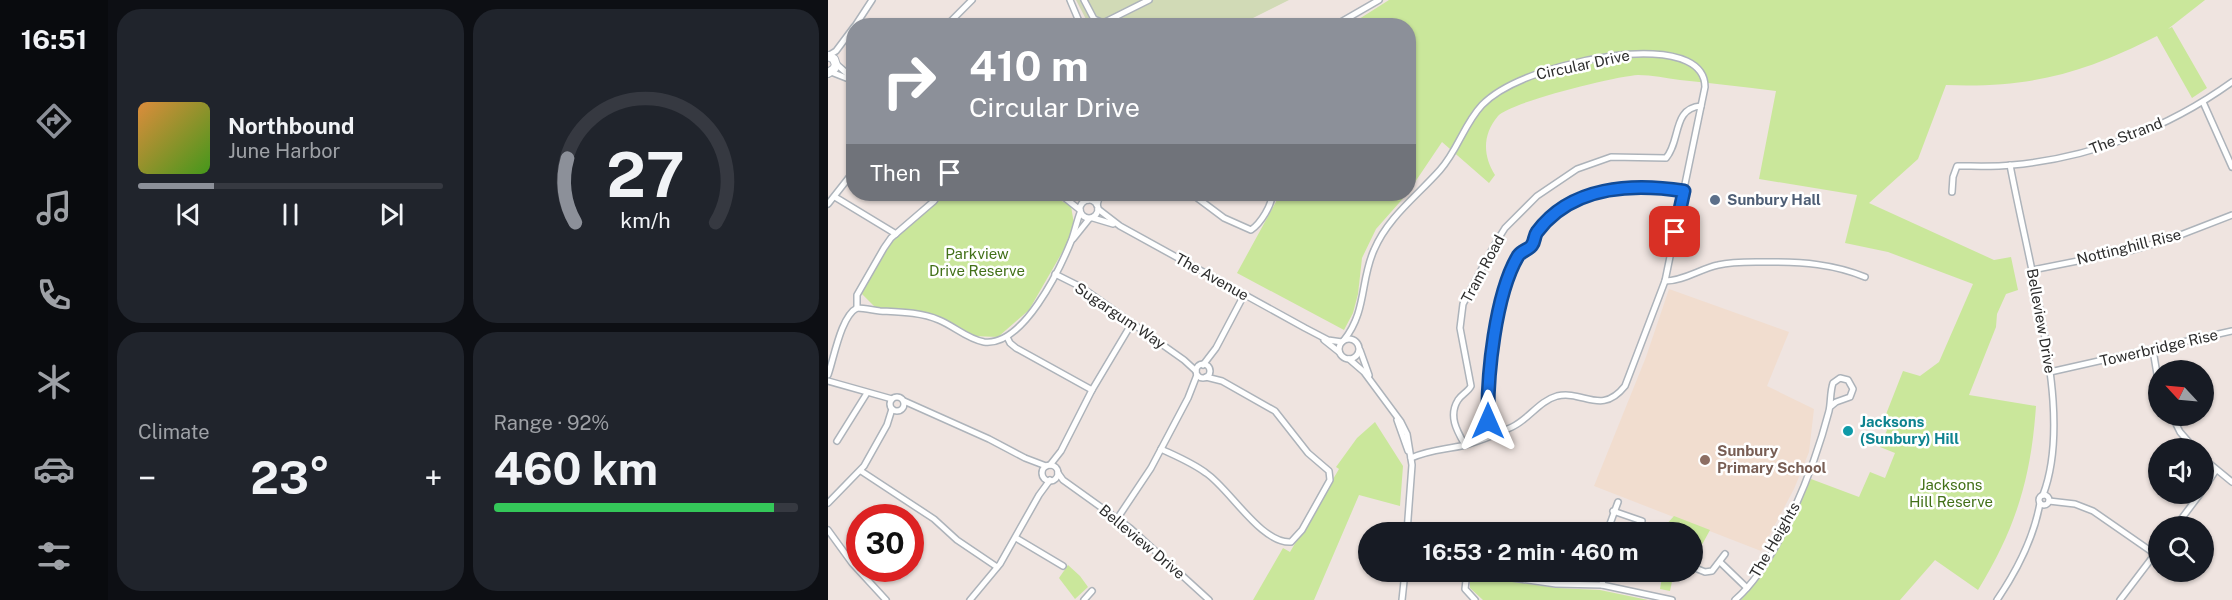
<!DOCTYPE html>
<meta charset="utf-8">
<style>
body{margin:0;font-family:"Public Sans",sans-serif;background:#20242c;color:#f1f3f6;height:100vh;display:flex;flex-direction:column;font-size:22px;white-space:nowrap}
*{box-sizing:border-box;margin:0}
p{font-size:20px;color:#9ea1a6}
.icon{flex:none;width:33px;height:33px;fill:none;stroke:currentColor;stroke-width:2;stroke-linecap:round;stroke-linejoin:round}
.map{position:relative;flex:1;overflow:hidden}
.sheet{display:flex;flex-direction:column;gap:9px;padding:9px;background:#0d0f14;width:720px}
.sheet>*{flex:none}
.banner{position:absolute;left:18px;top:18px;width:570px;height:183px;border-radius:24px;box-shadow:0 2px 4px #0004;background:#8c9099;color:#fff;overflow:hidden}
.needle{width:39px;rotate:296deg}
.controls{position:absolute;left:1320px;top:360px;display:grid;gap:12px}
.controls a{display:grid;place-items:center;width:66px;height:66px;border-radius:50%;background:#171b24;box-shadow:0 2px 4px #0004;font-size:30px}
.speed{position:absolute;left:18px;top:504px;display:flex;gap:12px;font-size:30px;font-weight:700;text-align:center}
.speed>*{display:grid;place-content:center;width:78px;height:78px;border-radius:50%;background:#171b24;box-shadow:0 2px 4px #0004;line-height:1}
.speed .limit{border:9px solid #d22;background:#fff;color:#111}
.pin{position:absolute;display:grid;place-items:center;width:51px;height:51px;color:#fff;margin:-26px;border-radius:12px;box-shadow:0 3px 9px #0006}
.me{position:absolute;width:66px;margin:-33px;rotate:0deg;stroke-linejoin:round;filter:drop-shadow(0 0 4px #0008)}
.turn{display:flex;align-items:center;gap:21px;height:126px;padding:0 24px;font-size:27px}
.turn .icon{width:78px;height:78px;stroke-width:2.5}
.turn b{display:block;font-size:42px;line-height:51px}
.then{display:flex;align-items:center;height:57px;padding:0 24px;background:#0003;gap:12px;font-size:22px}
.big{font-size:45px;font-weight:700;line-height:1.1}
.sheet .card{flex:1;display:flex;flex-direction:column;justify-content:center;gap:9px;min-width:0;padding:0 21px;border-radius:24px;background:#20242c}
.sheet .dial{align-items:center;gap:0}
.dial svg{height:156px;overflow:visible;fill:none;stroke:#363941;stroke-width:7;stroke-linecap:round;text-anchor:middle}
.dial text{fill:#f1f3f6;stroke:none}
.song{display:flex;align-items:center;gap:18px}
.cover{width:72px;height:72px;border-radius:9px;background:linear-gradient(135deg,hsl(30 70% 55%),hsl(100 70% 35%))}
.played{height:6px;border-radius:3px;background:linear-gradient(90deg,#8c9099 25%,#363941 25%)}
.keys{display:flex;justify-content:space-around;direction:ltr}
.heat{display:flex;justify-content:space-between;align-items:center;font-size:33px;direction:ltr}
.charge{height:9px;border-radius:4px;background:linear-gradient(90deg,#34c759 92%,#363941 0)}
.sheet .tiles{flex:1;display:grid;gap:9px;grid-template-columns:repeat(2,1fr)}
.trip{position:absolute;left:530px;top:522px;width:345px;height:60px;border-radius:30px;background:#171b24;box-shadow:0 2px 4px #0004;font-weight:700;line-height:60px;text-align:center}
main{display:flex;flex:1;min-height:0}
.menu{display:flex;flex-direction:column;width:108px;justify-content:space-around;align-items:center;background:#090b0e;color:#9ea1a6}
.menu .icon{width:42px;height:42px}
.menu .active{color:#8c9099}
.menu b{font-size:27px;color:#f1f3f6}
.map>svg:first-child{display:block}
</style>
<main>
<nav class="menu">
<b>16:51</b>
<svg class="icon active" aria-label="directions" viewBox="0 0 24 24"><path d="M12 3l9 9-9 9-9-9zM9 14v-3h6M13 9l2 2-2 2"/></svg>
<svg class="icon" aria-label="music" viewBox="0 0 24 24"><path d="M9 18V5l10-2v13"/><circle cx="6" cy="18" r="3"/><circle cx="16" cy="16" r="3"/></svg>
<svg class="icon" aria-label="phone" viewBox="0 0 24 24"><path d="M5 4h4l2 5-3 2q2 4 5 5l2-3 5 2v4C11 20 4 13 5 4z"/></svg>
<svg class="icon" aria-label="climate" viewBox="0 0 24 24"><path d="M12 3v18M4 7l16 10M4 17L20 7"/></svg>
<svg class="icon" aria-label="car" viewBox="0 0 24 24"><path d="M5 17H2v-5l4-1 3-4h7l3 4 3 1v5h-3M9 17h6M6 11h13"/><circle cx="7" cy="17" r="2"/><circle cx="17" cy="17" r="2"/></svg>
<svg class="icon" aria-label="filters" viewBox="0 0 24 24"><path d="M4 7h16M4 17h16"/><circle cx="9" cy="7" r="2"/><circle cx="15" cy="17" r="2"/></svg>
</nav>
<section class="sheet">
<div class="tiles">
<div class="card">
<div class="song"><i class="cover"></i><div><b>Northbound</b><p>June Harbor</p></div></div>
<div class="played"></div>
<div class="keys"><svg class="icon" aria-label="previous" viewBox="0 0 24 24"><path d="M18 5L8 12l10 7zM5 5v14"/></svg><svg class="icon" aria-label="pause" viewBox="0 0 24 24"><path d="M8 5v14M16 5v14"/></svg><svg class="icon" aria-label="next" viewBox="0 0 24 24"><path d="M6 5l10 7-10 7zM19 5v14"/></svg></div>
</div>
<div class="card dial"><svg viewBox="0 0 100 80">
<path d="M14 69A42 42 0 1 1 86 69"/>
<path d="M14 69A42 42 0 0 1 10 36" stroke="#8c9099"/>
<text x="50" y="56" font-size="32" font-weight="700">27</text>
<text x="50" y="72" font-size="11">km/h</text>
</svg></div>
<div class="card"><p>Climate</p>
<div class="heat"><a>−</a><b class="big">23°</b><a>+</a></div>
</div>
<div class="card"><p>Range · 92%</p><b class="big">460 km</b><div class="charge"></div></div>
</div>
</section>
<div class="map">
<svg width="1404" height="600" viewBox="0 0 1404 600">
<rect width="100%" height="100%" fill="#efe4e0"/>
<!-- education -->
<path fill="#f1ddcf" d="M841,289L961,332L939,386L986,409L981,452L966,489L933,551L766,486L818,357Z"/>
<!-- green -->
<g fill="#cae79b">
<path d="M561,0H1377L1340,29L1344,27L1379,88L1364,98L1329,36C1254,74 1202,88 1118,85L1090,159L1041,203L1166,260L1183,257L1190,290L1178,294L1169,314L1168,327L1141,395L1208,406C1203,478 1188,528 1150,590L1107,560L1072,600H913C944,563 964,522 983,479L1031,497L1042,472L1057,478L1067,453L1052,447L1059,430L1053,427L1075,371L1092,376L1111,362L1145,284L1060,252L1017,243L1029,195L931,179L948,91C916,87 884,83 852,80C838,78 824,75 810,75C789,76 682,102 670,116C654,135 655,156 667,175L661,183L614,142L581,191L580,26H520Z"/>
<path d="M111,194H221L243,206L247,230L201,310L170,337L145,336L98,315L47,307L33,293L58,247L105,204Z"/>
<path d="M449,194H579L548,229L534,258L530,294L525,313L516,330L409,273L450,198Z"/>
<path d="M547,422L575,466L572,506L531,495L486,600H425L455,548L462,552L511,469L508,467L529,438Z"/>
<path d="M846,516L882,530L864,563V532H835L836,527Z"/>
<path d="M240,565L252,576L260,587L247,599L231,578Z"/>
<path d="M835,572H846L842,591L832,589Z"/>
<path d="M646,576L729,588L772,590L820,600H655L642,588V581Z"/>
</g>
<!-- cemetery -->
<path fill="#d1dab6" d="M248,0H461L409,26L261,25Z"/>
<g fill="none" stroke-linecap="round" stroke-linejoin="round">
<defs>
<g id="street">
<path d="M242,0L253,26"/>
<path d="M256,0L266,19L275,23L321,0"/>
<path d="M27,26L44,0"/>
<path d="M118,26L144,0"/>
<path d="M506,26L551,0"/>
<path d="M0,56L8,51L26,27"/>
<path d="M7,63L22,76"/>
<path d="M3,72L26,81"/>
<path d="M1375,102L1404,167"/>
<path d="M1182,165C1191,212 1202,258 1211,305C1222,362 1236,440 1215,495"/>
<path d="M1124,192L1125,177L1129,166C1147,166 1166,167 1184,165C1263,158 1340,128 1404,82"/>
<path d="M232,194L252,210"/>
<path d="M364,194L396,218L423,230C433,223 444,205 444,194"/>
<path d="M7,197L68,234"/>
<circle cx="261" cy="209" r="9"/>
<path d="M260,200L267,194"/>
<path d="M0,204L26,171"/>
<path d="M269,205L272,194"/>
<path d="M270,209L292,226L477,328L500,340L514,342"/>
<path d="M265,218L285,224"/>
<path d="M245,239L261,219"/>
<path d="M1204,270L1305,250L1342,239L1404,215"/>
<path d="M227,274L253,287L356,360L368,371"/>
<path d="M837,281C855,281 872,269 890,265C906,261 924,262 941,262C975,262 1005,264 1037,277"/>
<path d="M29,308C37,308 44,310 52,311C71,312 92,312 111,320C126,326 139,339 156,342C195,347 232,269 244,239C247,230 249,221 252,213"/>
<path d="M29,308V295L56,248L63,238L106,201L111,194"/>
<path d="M179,337L182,343L188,348L264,390"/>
<circle cx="521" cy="349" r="10"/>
<path d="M496,340L511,352"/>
<path d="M516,340C539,311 532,281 546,250C560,217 589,196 612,170C630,150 636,124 654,105C686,72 780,51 825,54C846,55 877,61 877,87L837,281L797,386C773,416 756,390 729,396C711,401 701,419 684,427C669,434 653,441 637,445C617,450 604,449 583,458"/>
<path d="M532,350L541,375"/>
<path d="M1325,350L1330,380"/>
<path d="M521,359L536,372L573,422L579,434L584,465L579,532"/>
<circle cx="375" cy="371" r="7"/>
<path d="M375,365L388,348L416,295"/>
<path d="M1222,372L1404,331"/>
<path d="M0,375C6,358 13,316 29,308"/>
<path d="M0,381L64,399"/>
<circle cx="69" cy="404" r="7"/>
<path d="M76,401L161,439L197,458L218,466"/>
<path d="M1344,416L1352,432L1366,448"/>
<path d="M569,420L580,451"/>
<path d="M660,436C660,391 664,349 674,304C677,288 681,265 693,253C696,249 701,249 704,245C708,241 707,234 712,229C750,187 802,183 856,191"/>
<path d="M9,441L39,393"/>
<path d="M637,445C629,431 620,416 630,400C634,394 640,392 643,386L632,328L635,304L667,244L677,228L709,196L749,169L783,157L838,158C853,141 844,108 873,106"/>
<path d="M333,449C348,456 365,463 378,473C401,488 433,544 463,542L474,530L502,480L501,471L480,453L447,411L394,381L378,377"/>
<path d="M1376,459L1404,482"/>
<path d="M222,465L233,451L264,390L304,323"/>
<circle cx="222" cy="473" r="8"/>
<path d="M33,471L106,519L129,540L169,567"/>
<path d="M230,473L235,480L302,528L381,600"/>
<path d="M1376,488L1388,470"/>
<circle cx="1216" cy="500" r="5"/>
<path d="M1221,501L1247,504L1265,511L1327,554"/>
<path d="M0,503L36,466L59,425L64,409"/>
<path d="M785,511L814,521"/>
<path d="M289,519L323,468L360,398L369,375"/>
<path d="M1348,526L1372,494"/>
<path d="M0,530L24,563L58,600"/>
<path d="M779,532L790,502"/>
<path d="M188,538L235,566"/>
<path d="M892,562L919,588"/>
<path d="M867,568L877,572L884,571L897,554"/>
<path d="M639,572L637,589L647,600"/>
<path d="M641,572L728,584L774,585L844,600"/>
<path d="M774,585L776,572"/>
<path d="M142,600L172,564L211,495L222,480"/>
<path d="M256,600L264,591"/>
<path d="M574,600L577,572"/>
<path d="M907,600C950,563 987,465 1001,411C1003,402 1002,392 1005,383L1012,378L1020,380L1025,389L1022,397L1008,402L1002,407"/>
<path d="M1169,600C1188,572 1206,537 1212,503"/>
<path d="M1292,600L1330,550"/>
</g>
<path id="secondary" d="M0,56L6,59L8,65L6,69L0,73"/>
</defs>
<!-- street casing -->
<use href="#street" stroke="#adb3ba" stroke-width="8"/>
<!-- secondary casing -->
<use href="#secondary" stroke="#adb3ba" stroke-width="10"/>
<!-- street -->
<use href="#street" stroke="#fff" stroke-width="5"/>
<!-- secondary -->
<use href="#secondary" stroke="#fff" stroke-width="8"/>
</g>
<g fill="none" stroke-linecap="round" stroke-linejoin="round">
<defs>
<path id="route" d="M660,421C659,376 667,295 690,256C694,250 701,250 704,245C707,241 706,236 709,232C743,186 804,183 856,191L847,232"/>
</defs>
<!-- route casing -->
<use href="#route" stroke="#114b97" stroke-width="15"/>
<!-- route -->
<use href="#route" stroke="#1a73e8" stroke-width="10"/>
</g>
<!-- markers -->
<circle fill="#5c6f8a" stroke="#fff" stroke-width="2" cx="887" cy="200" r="6"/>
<circle fill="#0f9aa8" stroke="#fff" stroke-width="2" cx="1020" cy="431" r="6"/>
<circle fill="#8d6e63" stroke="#fff" stroke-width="2" cx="877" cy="460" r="6"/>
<g text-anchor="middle" stroke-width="5" stroke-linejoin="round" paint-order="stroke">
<!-- street labels -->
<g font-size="15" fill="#2d2d2d" stroke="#fff">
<text transform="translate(755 65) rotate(-12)" y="5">Circular Drive</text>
<text transform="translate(1298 136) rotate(-21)" y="5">The Strand</text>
<text transform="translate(1301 247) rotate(-14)" y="5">Nottinghill Rise</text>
<text transform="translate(655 269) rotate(-62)" y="5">Tram Road</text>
<text transform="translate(384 277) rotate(29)" y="5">The Avenue</text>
<text transform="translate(292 316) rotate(34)" y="5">Sugargum Way</text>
<text transform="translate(1213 321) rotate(80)" y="5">Belleview Drive</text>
<text transform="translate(1331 348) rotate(-13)" y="5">Towerbridge Rise</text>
<text transform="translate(947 540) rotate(-60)" y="5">The Heights</text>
<text transform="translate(314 542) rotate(40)" y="5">Belleview Drive</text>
</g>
<!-- service labels -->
<g font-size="15" font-weight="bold" fill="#4e5e75" stroke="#fff" text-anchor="start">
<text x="899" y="205">Sunbury Hall</text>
</g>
<!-- park labels -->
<g font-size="15" fill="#427018" stroke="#fff">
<text x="149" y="259">Parkview<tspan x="149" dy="17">Drive Reserve</tspan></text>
<text x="1123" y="490">Jacksons<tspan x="1123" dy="17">Hill Reserve</tspan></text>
</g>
<!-- culture labels -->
<g font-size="15" font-weight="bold" fill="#0d838f" stroke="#fff" text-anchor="start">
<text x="1032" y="427">Jacksons<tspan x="1032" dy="17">(Sunbury) Hill</tspan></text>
</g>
<!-- education labels -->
<g font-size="15" font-weight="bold" fill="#785e54" stroke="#fff" text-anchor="start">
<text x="889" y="456">Sunbury<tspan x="889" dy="17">Primary School</tspan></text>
</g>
</g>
</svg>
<div class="controls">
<a><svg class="needle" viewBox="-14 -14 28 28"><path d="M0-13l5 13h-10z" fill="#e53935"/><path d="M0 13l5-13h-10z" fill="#9ea1a6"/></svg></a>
<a><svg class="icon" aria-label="sound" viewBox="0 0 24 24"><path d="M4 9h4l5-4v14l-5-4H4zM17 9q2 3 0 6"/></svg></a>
<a><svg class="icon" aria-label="search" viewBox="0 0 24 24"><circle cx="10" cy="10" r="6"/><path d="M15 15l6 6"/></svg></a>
</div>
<div class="speed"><div class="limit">30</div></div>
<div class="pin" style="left:847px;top:232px;background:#d93025"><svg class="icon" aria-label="arrive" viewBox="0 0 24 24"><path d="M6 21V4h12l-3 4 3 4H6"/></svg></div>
<svg class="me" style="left:660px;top:421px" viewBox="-20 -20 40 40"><path d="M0-17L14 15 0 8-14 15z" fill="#1a73e8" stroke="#fff" stroke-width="4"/></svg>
<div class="trip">16:53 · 2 min · 460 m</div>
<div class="banner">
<div class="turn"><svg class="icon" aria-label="right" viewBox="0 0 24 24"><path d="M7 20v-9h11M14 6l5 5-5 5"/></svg><div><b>410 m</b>Circular Drive</div></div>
<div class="then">Then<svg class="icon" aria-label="arrive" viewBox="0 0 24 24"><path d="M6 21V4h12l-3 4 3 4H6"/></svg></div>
</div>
</div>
</main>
